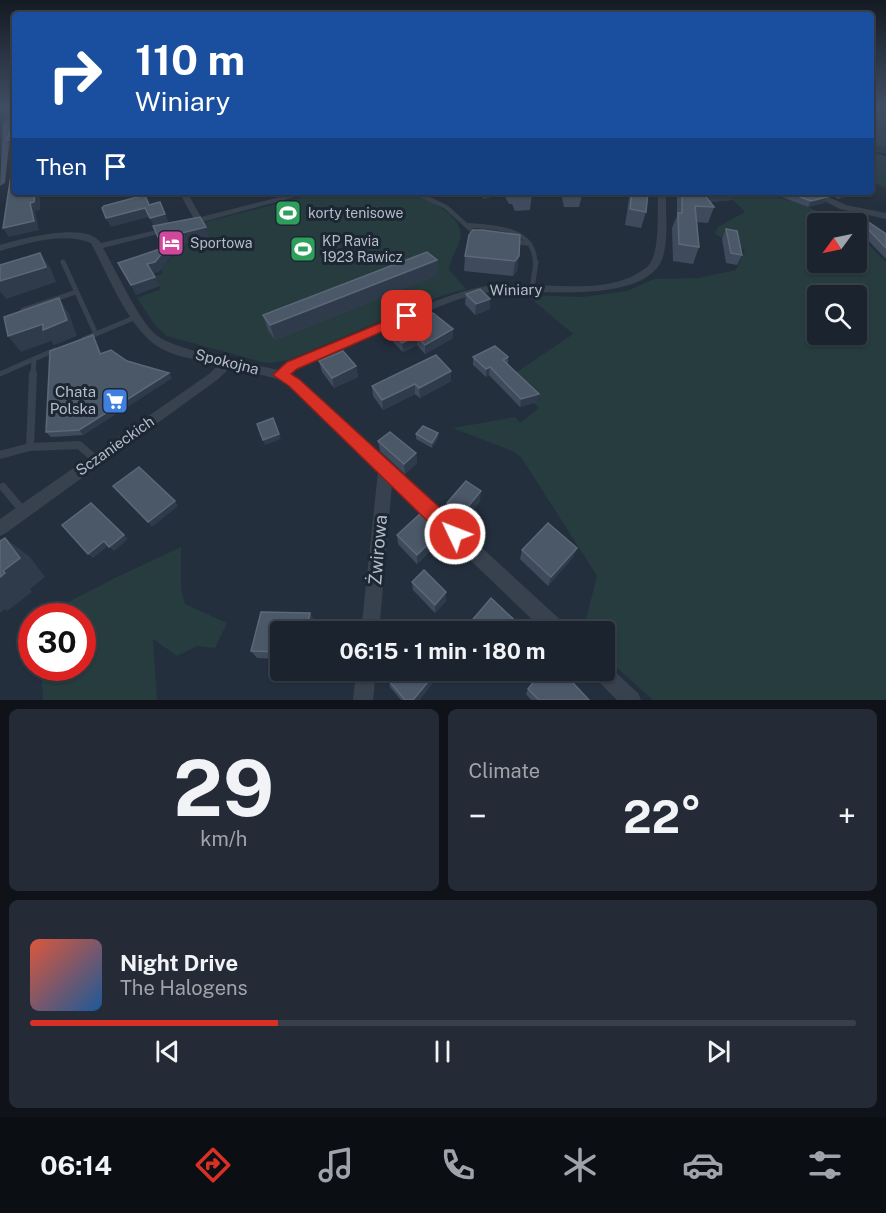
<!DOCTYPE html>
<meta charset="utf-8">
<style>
body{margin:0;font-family:"Public Sans",sans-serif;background:#242b36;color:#f1f3f6;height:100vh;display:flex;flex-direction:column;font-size:22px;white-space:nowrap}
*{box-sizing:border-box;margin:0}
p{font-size:20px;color:#a0a4aa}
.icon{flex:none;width:33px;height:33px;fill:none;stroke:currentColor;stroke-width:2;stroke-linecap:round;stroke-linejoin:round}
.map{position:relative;height:700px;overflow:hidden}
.panel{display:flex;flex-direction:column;gap:9px;padding:9px;background:#0f1319;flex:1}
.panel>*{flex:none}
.hud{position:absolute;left:12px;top:12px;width:862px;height:183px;border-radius:6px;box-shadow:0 2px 4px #0004,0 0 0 2px #39404a;background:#1a4fa0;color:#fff;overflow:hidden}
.needle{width:39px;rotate:237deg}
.tools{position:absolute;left:807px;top:213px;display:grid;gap:12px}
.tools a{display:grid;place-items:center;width:60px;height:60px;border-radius:6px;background:#1b232e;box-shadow:0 2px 4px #0004,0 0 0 2px #39404a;font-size:30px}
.speed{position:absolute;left:18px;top:603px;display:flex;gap:12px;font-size:30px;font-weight:700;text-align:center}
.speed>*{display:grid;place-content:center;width:78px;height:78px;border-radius:50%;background:#1b232e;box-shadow:0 2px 4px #0004,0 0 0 2px #39404a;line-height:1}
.speed .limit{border:9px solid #d22;background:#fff;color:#111}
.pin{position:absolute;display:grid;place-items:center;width:51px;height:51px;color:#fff;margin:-26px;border-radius:12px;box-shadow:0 3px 9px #0006}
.me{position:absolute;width:66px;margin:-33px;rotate:313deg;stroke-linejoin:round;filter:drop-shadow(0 0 4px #0008)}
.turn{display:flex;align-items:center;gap:21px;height:126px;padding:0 24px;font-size:27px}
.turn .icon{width:78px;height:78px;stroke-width:2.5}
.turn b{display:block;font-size:42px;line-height:51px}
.then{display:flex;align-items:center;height:57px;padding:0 24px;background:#0003;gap:12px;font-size:22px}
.big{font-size:45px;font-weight:700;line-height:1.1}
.panel .widget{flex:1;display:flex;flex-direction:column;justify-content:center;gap:9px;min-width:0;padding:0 21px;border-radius:9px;background:#242b36}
.panel .dial{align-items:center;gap:0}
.dial b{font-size:78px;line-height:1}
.song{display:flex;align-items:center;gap:18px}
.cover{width:72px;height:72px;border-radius:9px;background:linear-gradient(135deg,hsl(10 70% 55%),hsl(210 70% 35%))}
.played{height:6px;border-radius:3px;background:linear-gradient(90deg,#d93025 30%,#39404a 30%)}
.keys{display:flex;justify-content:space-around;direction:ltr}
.heat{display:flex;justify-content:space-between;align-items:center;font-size:33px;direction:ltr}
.panel .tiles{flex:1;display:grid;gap:9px;grid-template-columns:1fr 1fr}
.widget:last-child{grid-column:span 2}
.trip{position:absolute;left:270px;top:621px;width:345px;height:60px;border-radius:6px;background:#1b232e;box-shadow:0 2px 4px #0004,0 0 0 2px #39404a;font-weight:700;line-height:60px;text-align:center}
.dock{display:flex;height:96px;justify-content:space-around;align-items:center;background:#0b0e12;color:#a0a4aa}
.dock .icon{width:42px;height:42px}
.dock .active{color:#d93025}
.dock b{font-size:27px;color:#f1f3f6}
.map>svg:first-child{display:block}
</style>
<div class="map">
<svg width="886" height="700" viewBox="0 0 886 700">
<rect width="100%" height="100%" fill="#242f3e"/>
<!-- green -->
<g fill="#263c3f" fill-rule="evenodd">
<path d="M872,107H886V147L876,146L872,142Z"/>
<path d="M872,153L886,155V189L872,181Z"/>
<path d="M322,192C349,192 379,188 405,192C421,194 457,213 460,230C463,245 450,255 449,270L466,289L441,296L288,360L270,363L261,362L167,336L155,325L137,298L161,289L154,277L163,273L161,269L178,251L185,248L177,234L201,223Z"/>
<path d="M725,192C762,192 805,199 835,223L818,224V262H856L857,238L870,246L886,262V700H653L605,657L604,632L583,631L597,576L521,457L512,451L453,428L515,417L520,423L539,408L508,378L573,334L527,295L582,297L627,291L654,279L698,278L736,270L745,250L715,234L718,227L745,212ZM818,296H856V334H818Z"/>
<path d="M181,547V589L185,604L227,623L215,648L197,646L177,656L153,639L157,700H43L41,668H82V616H41L117,577Z"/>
</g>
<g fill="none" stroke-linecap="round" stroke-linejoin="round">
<!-- stream -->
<path stroke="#17263c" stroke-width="2" d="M872,152L886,155"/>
<!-- lane-far2 -->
<g stroke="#38414e" stroke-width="4.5">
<path d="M414,192L446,207L477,235"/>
<path d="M466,225C493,227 536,227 535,264"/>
<path d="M513,241L530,244"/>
</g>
<!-- lane-far1 -->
<g stroke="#38414e" stroke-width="5">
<path d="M63,262L96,334"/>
<path d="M532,289L536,262"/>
<path d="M23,310L76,292"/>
<path d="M84,339L136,317"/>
<path d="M0,374L34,359"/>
<path d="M33,376L34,359L55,350"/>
</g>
<!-- lane -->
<g stroke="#38414e" stroke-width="8">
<path d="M33,374L30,447L79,445L95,459"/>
<path d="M0,455L30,447"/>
<path d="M3,487L23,511"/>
</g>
<!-- street -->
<g fill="#38414e" fill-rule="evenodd">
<path d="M7,107H13L10,123L7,125L4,123Z"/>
<path d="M179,192H187L201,217L300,192H314L187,226L184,225V221L194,219Z"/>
<path d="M658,192H666C665,213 671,252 657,268C628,303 536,289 494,292C462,294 432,310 403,323C370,337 336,351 302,366L289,374L299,380L566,625L568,632H545L392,485L379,632H361L378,472L289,386L277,379L231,367L217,380L6,533L0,536V519L209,374L219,364C201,360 180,358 164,350C131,335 108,275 91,243C62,232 29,243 0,251V245C21,239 86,221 101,243L174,226V230L103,248C116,270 138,319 155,334C174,351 251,363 278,370L283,365C319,349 355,334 392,319C423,306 453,292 487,286C536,278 605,301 647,267C661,255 657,210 658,192Z"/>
<path d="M807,192H818L846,205L886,213V219L840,209Z"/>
<path d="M604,662L638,693L641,700H617L594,677L591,670H604Z"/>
<path d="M356,670H376L373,700H353Z"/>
</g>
<!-- secondary -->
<path fill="#465061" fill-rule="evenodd" d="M15,119V125H11L5,183L0,186L3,123Z"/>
</g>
<!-- wall -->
<g fill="#3f4b5c">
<path d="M474,192H531L532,194L530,210L515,211L512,204H509L503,193L485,199Z"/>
<path d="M561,192H583L579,207H564Z"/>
<path d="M630,192H648L646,212L641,228L625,225Z"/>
<path d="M677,192H735L732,200L710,202L714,207L708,223L697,222L699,247L693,264L673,261L672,228L677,216Z"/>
<path d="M768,192H817L827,197L824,203L808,207Z"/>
<path d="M823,192H852L849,196L839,199Z"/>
<path d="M864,225L886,234V259L860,232Z"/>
<path d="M726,229L742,255L737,265L726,263L722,239Z"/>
<path d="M520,235L517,271L513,276L464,271L465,256Z"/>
<path d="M437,260V275L275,340L268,330L263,315Z"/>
<path d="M466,294L490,309L475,315L465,304Z"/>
<path d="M453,329V338L425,354L417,345L403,352L393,342L392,333Z"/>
<path d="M96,341L101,353L172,378L83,435L51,437L46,432Z"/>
<path d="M473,357H508V364L537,402L520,407L489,375L486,377L473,365Z"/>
<path d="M319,361L356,366L358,377L334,388L322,372Z"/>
<path d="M451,371V381L420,398L415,394L383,410L373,396L372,386Z"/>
<path d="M416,434L438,438L432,448L416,439Z"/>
<path d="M378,441L416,453L417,463L405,474L380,451Z"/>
<path d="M480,501L462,523L447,512V503Z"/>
<path d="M440,532V541L417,564L398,544L397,535Z"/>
<path d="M577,548L573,557L548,586L520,559L522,550Z"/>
<path d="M412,582L446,592V601L435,613L413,590Z"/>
<path d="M261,612L310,613L314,621L312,632H280V659L257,658L251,651Z"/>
<path d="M469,624L527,632H469Z"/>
<path d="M432,677V684L419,700H401L390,687L389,681Z"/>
<path d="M528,689L589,700H531L526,694Z"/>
</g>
<!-- shaded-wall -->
<g fill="#2f3b4b">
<path d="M7,140H12L15,147L11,148Z"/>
<path d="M35,192H40V210L35,211L39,230L9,237L3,228L30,203Z"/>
<path d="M485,192H503L485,199Z"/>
<path d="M699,192H735L732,200L694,204Z"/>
<path d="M847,192H852L849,196L839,199L842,193Z"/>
<path d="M827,197L824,203L808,207L811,201Z"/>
<path d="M145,208L149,217L111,227L106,218Z"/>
<path d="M165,214L169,223L154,227L150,218Z"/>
<path d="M206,227L209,237L182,244L159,272L152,274L147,264L178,234Z"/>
<path d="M40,253L50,267L56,282L6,299L0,291V281Z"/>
<path d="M519,256L517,271L513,276L515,261Z"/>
<path d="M437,260V275L275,340L270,325Z"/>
<path d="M155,277L160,286L136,295L131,285Z"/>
<path d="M59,298L69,314L77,336L54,345L51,341L21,352L8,336Z"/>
<path d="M490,299V309L475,315L476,304Z"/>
<path d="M453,329V338L425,354V345Z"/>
<path d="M93,335L96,341L104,359L100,354Z"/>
<path d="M417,336V345L403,352L402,343Z"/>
<path d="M356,366L358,377L334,388L332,378Z"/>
<path d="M490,367L489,375L486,377V369Z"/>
<path d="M451,371V381L420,398L419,388Z"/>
<path d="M169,373L172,378L83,435L79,430Z"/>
<path d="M415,384V394L383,410L382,400Z"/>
<path d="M539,394L537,402L520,407L521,399Z"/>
<path d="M438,433V438L432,448V443Z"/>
<path d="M279,434L281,439L265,445L263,440Z"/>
<path d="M416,453L417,463L405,474L404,464Z"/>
<path d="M481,491L480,501L462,523V514Z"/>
<path d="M175,501L178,506L152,527L148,522Z"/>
<path d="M440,532V541L417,564V555Z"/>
<path d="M124,535L128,539L114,551L109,547Z"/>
<path d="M5,538L30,557L45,577L30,589L32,592L7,611L5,609L0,613V577L3,571Z"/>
<path d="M104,541L108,546L93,558L88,554Z"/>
<path d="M577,548L573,557L548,586L551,577Z"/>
<path d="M446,592V601L435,613V605Z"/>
<path d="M310,613L314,621L312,632H306Z"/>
<path d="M432,677V684L419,700H413Z"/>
</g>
<!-- building -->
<g fill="#4b5868" stroke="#5c6777" stroke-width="1.5">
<path d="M13,107H15V154L11,155L12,140H7L13,118Z"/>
<path d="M11,175H15V192H35L34,202L30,203L34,221L3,228Z"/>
<path d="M515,192H531L532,194L516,195Z"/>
<path d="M632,192H648L646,212L630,209Z"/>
<path d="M682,192H702L714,207L695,206L699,247L679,244L678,213H682Z"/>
<path d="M787,192H817L827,197L811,201Z"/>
<path d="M145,195L149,205L160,202L165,214L150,218L145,208L106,218L102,208L104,206Z"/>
<path d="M200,217L206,227L178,234L155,262L147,264L155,277L131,285L118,263L163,248L153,226Z"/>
<path d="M867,221L886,234V248L864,225Z"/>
<path d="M726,229L737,231L742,255L731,253Z"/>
<path d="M473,230H483L520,235L519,256L515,261L465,256L469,235Z"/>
<path d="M427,252L437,260L270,325L263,315Z"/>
<path d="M40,253L46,267L0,281V265Z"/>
<path d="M480,289L490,299L476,304L466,294Z"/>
<path d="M59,298L67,320L43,330V324L8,336L4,317Z"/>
<path d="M433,313L453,329L425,345L417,336L402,343L392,333L425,316Z"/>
<path d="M93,335L100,354L111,350L127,361L169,373L79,430L46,432L50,351Z"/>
<path d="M495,346L508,357L503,360L539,394L521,399L490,367L486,369L473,357Z"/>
<path d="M343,351L356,366L332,378L319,361Z"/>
<path d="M436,355L451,371L419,388L415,384L382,400L372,386Z"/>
<path d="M273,418L279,434L263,440L257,424Z"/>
<path d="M423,426L438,433L432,443L416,434Z"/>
<path d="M390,432L416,453L404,464L378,441Z"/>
<path d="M139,467L175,501L148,522L113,486Z"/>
<path d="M466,481L481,491L462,514L447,503Z"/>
<path d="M91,503L124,535L109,547L104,541L88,554L62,525Z"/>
<path d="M421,513L440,532L417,555L397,535Z"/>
<path d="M548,523L577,548L551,577L522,550Z"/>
<path d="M5,538L20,558L3,571L5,573L0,577V541Z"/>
<path d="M424,570L446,592L435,605L412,582Z"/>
<path d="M491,598L527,632H477L469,624Z"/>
<path d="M261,612L310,613L306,632H280V652L251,651Z"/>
<path d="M398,670H426L432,677L413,700H405L389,681Z"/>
<path d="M543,670H561L589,700H539L528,689Z"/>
</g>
<!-- sky -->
<linearGradient id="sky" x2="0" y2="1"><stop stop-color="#141a22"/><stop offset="0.52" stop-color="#3f4d63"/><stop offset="1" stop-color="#3f4d63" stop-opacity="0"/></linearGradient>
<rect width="886" height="205" fill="url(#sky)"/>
<!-- route -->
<path fill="#d93025" stroke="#8d1f18" stroke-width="1.5" d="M407,312L413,316L411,319L297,369L291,374L299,379L462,528L464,534L462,541L455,543L448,541L289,386L273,375L287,362Z"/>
<!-- icons -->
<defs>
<symbol id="stadium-square" viewBox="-11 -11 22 22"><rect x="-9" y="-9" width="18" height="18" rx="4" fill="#2e9e5b" stroke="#1d2633"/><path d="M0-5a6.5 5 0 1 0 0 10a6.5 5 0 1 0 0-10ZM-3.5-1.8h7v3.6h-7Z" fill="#fff"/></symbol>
<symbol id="hotel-square" viewBox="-11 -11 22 22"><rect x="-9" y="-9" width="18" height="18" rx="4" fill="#d1479c" stroke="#1d2633"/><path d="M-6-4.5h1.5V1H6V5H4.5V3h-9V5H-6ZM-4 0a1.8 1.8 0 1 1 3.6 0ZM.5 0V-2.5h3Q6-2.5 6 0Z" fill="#fff"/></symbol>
<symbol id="supermarket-square" viewBox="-11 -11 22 22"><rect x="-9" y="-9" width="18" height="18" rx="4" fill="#3f7fe0" stroke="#1d2633"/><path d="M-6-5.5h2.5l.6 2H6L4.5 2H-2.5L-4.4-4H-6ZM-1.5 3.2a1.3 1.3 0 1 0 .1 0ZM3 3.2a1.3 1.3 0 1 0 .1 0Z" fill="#fff"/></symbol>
</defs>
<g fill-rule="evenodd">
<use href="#stadium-square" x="273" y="198" width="30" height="30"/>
<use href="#hotel-square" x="156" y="228" width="30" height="30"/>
<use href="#stadium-square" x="288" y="234" width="30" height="30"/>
<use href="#supermarket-square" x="100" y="386" width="30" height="30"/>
</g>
<g text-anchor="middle" stroke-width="6" stroke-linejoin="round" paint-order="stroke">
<!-- far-poi labels -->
<g font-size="14" fill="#b4bcc9" stroke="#1d2633" text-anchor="start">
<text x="308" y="218">korty tenisowe</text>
<text x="322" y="246">KP Ravia<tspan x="322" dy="16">1923 Rawicz</tspan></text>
<text x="190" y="248">Sportowa</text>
</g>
<!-- street labels -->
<g font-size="15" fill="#b4bcc9" stroke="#1d2633">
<text transform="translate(516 290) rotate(-1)" y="5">Winiary</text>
<text transform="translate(227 362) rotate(14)" y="5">Spokojna</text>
<text transform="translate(115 446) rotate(-35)" y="5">Sczanieckich</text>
</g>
<!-- poi labels -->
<g font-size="15" fill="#b4bcc9" stroke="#1d2633" text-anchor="end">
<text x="96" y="397">Chata<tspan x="96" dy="17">Polska</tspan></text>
</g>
<!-- near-street labels -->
<g font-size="18" fill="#b4bcc9" stroke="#1d2633">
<text transform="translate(378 550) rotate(-85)" y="6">Żwirowa</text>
</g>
</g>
</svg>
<div class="tools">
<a><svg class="needle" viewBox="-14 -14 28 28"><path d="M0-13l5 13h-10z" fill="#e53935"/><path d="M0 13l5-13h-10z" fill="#a0a4aa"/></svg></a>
<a><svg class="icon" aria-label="search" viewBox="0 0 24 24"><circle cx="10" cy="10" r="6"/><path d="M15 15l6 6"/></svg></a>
</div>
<div class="speed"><div class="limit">30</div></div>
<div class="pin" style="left:407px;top:316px;background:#d93025"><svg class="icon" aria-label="arrive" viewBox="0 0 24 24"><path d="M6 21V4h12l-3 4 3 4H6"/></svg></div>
<svg class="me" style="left:455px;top:534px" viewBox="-20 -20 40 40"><circle r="17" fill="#d93025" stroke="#fff" stroke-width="3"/><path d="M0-11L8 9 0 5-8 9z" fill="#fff"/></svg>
<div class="trip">06:15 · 1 min · 180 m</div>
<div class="hud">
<div class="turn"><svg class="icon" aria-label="right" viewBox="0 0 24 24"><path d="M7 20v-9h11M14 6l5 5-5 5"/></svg><div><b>110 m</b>Winiary</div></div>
<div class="then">Then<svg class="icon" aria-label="arrive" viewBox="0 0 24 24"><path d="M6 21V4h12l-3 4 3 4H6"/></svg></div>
</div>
</div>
<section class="panel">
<div class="tiles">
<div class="widget dial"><b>29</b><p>km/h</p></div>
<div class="widget"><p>Climate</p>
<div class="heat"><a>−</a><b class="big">22°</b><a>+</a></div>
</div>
<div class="widget">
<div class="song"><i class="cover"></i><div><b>Night Drive</b><p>The Halogens</p></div></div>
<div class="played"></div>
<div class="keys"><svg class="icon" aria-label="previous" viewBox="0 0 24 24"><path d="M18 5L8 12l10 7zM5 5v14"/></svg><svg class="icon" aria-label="pause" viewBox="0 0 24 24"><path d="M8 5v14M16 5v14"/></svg><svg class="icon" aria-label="next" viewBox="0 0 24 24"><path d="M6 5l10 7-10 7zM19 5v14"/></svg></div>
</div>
</div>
</section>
<nav class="dock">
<b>06:14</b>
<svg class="icon active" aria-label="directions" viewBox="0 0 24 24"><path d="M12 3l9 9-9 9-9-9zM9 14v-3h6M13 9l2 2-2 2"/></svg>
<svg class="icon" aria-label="music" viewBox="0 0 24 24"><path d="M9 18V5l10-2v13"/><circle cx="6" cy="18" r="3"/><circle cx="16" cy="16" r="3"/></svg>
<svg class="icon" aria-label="phone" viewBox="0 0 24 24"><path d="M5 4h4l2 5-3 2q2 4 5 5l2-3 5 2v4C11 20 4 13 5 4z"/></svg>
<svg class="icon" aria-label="climate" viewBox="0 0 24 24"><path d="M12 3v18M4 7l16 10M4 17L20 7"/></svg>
<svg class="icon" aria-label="car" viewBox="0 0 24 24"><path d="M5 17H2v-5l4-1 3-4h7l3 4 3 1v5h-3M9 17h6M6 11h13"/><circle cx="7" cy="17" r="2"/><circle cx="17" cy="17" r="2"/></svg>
<svg class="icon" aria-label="filters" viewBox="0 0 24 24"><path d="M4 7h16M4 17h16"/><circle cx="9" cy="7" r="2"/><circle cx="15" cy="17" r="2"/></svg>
</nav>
